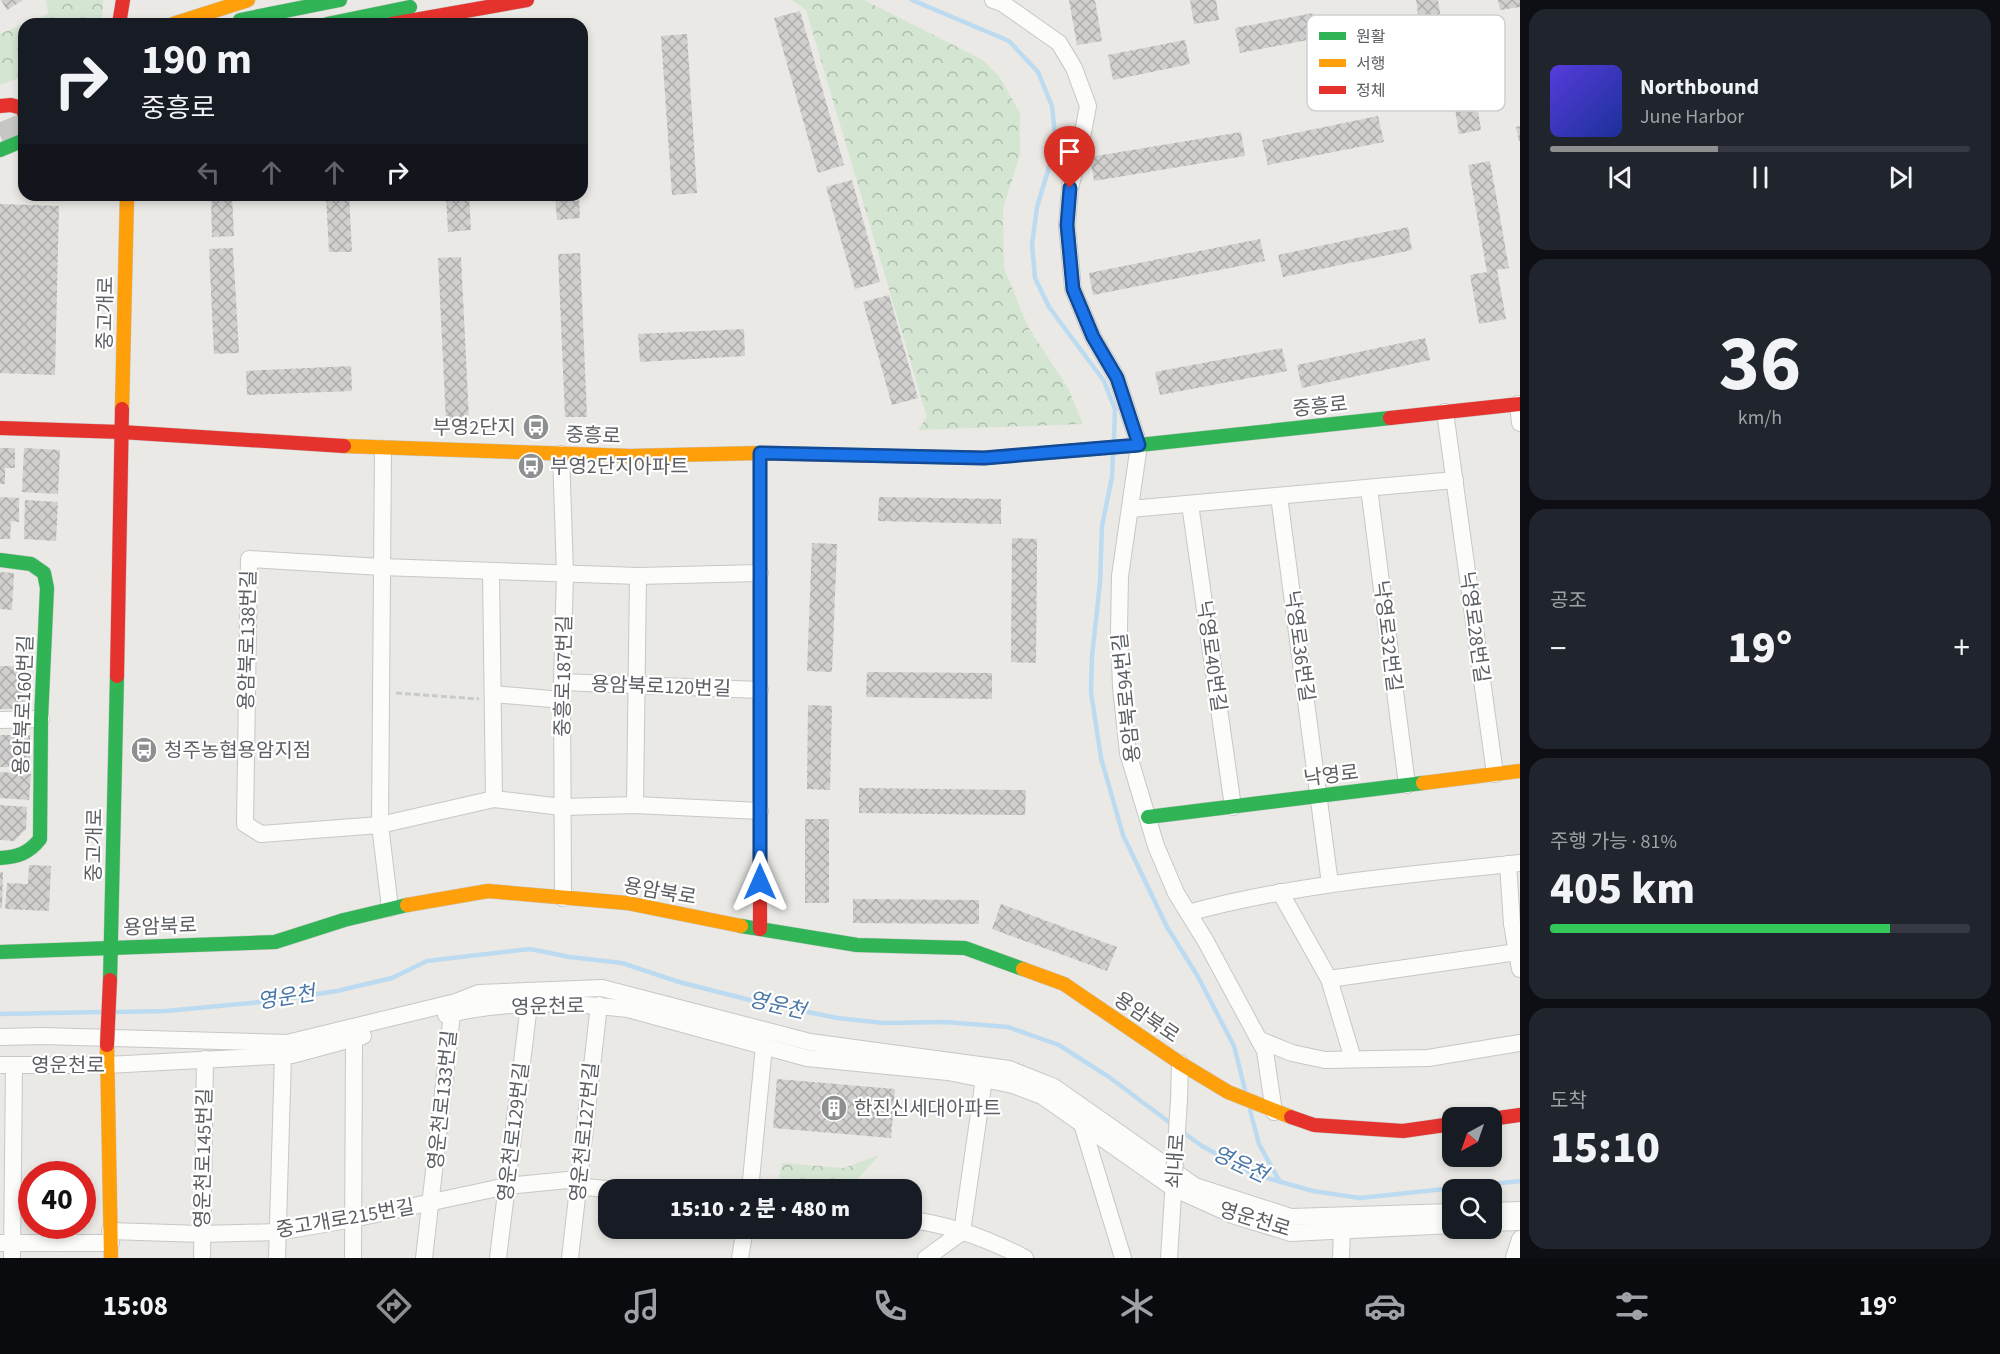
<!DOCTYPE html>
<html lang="ko">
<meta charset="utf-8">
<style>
body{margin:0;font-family:"Source Sans 3","Noto Sans KR",sans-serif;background:#20242c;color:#f1f3f6;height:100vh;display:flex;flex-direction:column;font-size:22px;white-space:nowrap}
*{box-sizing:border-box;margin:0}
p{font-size:20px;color:#9ea1a6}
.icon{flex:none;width:33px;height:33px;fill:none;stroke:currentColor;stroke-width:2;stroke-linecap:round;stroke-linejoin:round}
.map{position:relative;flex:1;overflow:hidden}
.drawer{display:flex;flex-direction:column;gap:9px;padding:9px;background:#0d0f14;width:480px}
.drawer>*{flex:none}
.hud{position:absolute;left:18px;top:18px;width:570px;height:183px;border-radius:18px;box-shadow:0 3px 9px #0003;background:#171b24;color:#f1f3f6;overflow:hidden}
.needle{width:39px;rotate:220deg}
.buttons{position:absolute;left:1442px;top:1107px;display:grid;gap:12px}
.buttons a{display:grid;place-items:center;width:60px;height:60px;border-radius:12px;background:#171b24;box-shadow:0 3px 9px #0003;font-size:30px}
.speed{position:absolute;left:18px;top:1161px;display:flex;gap:12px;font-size:30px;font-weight:700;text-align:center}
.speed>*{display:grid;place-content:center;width:78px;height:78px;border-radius:50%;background:#171b24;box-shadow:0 3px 9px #0003;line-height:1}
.speed .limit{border:9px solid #d22;background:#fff;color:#111}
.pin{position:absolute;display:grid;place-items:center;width:51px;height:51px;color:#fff;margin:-62px -26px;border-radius:50% 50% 50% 0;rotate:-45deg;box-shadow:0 0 6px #0007}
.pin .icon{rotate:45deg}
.me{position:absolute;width:66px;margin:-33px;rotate:0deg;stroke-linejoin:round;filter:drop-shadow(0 0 4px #0008)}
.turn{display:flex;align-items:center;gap:21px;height:126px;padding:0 24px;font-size:27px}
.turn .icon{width:78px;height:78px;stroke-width:2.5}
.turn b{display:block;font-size:42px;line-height:51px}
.lanes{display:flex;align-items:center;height:57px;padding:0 24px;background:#0003;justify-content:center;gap:30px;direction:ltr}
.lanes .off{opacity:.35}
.big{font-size:45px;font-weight:800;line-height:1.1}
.drawer .widget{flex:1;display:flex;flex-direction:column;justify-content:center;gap:9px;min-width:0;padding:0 21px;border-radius:18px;background:#20242c}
.drawer .dial{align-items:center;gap:0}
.dial b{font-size:78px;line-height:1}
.song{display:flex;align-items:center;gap:18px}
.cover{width:72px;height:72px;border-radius:9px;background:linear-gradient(135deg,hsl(250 70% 55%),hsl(230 70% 35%))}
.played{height:6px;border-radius:3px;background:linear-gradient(90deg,#8d8f90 40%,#363941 40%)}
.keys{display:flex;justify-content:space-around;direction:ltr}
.heat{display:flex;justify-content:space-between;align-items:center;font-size:33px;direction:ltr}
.charge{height:9px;border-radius:4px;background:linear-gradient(90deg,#34c759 81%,#363941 0)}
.trip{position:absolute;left:598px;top:1179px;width:324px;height:60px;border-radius:18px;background:#171b24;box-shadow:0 3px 9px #0003;font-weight:800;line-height:60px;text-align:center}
.tab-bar{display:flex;height:96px;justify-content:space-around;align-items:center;background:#090b0e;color:#9ea1a6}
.tab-bar .icon{width:42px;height:42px}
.tab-bar .current{color:#8d8f90}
.tab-bar b{font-size:27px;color:#f1f3f6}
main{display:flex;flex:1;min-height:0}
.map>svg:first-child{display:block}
</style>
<main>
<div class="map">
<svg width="1520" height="1258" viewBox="0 0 1520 1258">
<defs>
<pattern id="park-crowns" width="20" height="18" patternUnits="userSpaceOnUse" patternTransform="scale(1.5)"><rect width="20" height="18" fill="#d4e5d2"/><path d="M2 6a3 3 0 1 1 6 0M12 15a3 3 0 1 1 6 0" fill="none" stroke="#afbdae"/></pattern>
<pattern id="building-cross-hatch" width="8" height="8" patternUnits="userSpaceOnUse" patternTransform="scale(1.5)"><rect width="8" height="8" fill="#d1d0ce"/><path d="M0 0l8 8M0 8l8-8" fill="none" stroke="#adacab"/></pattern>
</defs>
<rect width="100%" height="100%" fill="#eae9e5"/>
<!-- park -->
<g fill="url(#park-crowns)">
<path d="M46,0H103L102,24H24L48,14Z"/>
<path d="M792,0H864L983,60L999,76L1020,113V155L1003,208L1004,268L1028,327L1068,388L1083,424L918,430L927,417L806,10Z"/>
<path d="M24,24V76L0,85V34Z"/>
<path d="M879,1155L853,1184L779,1178L782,1163L844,1168Z"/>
</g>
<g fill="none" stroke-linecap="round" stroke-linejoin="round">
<!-- stream -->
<g stroke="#bddbf0" stroke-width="4.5">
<path d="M912,0L1009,41L1038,72L1052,106L1056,144L1037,207L1032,245L1035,278L1049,307L1104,381L1115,409L1114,440"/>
<path d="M1113,454L1112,477L1102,526L1100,583L1092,656L1091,692L1101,758L1123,835L1167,927L1197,975L1234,1046L1245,1090"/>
<path d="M117,1012L166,1011L271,1001L337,991L392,978L427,961L530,949L570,957L622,963L679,982L754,1001L837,1018L884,1023L946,1022L1008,1027L1059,1045L1109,1077L1173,1125"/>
<path d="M0,1014L102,1012"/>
<path d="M1250,1110L1259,1144L1280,1182"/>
<path d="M1180,1130L1202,1146L1253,1174L1313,1191L1360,1198L1520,1181"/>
</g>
</g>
<!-- building -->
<g fill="url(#building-cross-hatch)">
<path d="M1,0H23L7,10Z"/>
<path d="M1069,0H1095L1102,41L1077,45Z"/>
<path d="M1190,0H1216L1219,20L1194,24Z"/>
<path d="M1416,0H1438L1441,19L1419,22Z"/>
<path d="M1498,0H1520V7L1500,10Z"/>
<path d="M800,11L844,165L818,173L774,18Z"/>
<path d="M1313,13L1318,38L1240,53L1235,28Z"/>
<path d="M1464,25L1481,130L1459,134L1442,28Z"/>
<path d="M687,34L697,193L672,195L661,36Z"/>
<path d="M1185,40L1190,64L1113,80L1108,55Z"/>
<path d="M1378,116L1384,142L1268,165L1262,140Z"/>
<path d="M1520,126V141H1519L1516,127Z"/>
<path d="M1241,132L1245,156L1094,181L1090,157Z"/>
<path d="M1490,161L1509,268L1497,270L1506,319L1479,324L1470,275L1487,272L1468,165Z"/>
<path d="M852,180L880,282L855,289L826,187Z"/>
<path d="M211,195H232L234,236L212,237Z"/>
<path d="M326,195H349L352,252H329Z"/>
<path d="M446,195H469L471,230L448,232Z"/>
<path d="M555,195H579L580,218L557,220Z"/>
<path d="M0,204L59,206L55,375L0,373Z"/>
<path d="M1408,227L1412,250L1283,277L1278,255Z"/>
<path d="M1260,239L1265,261L1093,295L1089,273Z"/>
<path d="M233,248L239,353L214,354L209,249Z"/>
<path d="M580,253L587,417H565L558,254Z"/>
<path d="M461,257L469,420L446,421L438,258Z"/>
<path d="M889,295L918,398L892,405L863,302Z"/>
<path d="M744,329L745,356L640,362L638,334Z"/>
<path d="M1425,338L1430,360L1302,388L1297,365Z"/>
<path d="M1282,348L1287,371L1160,395L1155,372Z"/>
<path d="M351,366L352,391L247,395L246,371Z"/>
<path d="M0,448H15V468H5V484H0Z"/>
<path d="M24,448L60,450L58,494L22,492Z"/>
<path d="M0,497L19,498V522L11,521L10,539H0Z"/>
<path d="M879,497L1001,499V524L878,521Z"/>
<path d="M25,500L58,502L56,541L24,539Z"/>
<path d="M1012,538L1037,539L1036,663L1011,662Z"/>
<path d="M812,543L837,544L832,672L807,671Z"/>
<path d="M0,572L14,573L12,610L0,609Z"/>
<path d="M0,666H26L25,709H0Z"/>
<path d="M867,672L992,673V699L866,697Z"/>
<path d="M808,705L832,706L830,790L807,789Z"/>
<rect x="0" y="735" width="30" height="32"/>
<path d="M0,772L31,774L29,800L0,798Z"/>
<path d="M859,788L1026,790L1025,815L859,813Z"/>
<path d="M0,805L27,807L26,829L14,841L0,840Z"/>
<rect x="805" y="819" width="24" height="84"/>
<path d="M29,865L51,866L49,911L5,909L7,883L28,884Z"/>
<path d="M0,872H3L2,908H0Z"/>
<path d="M853,899L979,900V924L853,923Z"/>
<path d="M1001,904L1117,947L1107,971L992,929Z"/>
<path d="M777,1079L895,1089L891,1138L773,1128Z"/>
</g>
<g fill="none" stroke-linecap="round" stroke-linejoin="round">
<!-- secondary-tunnel -->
<path stroke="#c6c6c4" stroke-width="24" stroke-dasharray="24 12" stroke-linecap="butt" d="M0,135L24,125"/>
<defs>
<g id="street">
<path d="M993,0L1002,3L1059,43L1074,68L1088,106L1079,153L1070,188L1067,225L1073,289L1093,337L1117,378L1139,445L1120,576L1119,631L1121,687L1128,753L1156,846L1176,893L1205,940L1265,1051L1274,1112"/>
<path d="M1518,404L1520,423"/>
<path d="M1445,412L1495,774"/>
<path d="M383,449L380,825L390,908"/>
<path d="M561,454L565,573L562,682L563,898"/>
<path d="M1369,488L1407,785"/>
<path d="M1279,496L1330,884"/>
<path d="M1190,504L1233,807"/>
<path d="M1130,509L1455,480"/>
<path d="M491,571L494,799"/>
<path d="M562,682L760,690"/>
<path d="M493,694L562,700"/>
<path d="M0,720L41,719"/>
<path d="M635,805L638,576"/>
<path d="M760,811L635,805L562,807L494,799L380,825L261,834L245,824L249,559L381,567L638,576L760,573"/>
<path d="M1508,864L1512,924L1520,969"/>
<path d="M1280,892L1329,979L1353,1059"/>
<path d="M1188,913C1297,883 1409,875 1520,863"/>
<path d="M1329,979L1517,952"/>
<path d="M446,1015C504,1000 569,1002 628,1009L807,1058L948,1072L1013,1085L1042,1096L1173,1188L1235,1216L1291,1233L1452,1225"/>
<path d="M0,1037L42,1036L287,1043L456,1002L479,993L602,988L810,1042L1009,1069L1054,1087L1195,1186L1291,1217L1452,1212"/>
<path d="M1260,1040L1292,1053L1325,1060L1428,1058L1520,1043"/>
<path d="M0,1065H107L292,1055L363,1036"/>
<path d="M1179,1100L1180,1063"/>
<path d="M1082,1124L1123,1258"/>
<path d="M578,1186L614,1190"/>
<path d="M750,1190L764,1046"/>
<path d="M1491,1211L1520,1210"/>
<path d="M912,1220C951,1225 990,1240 1025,1258"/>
<path d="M1491,1223L1520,1222"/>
<path d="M110,1231L202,1234L278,1232L353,1219L507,1186L578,1179"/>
<path d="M0,1243H111"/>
<path d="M12,1258L14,1065"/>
<path d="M202,1258L205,1059"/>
<path d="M277,1258L283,1055"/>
<path d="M353,1258L354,1038"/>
<path d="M424,1258L452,1014"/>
<path d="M498,1258L529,1005"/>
<path d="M570,1258L599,1005"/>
<path d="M740,1258L745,1228"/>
<path d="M926,1258L962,1232L984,1079"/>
<path d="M1169,1258L1174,1179"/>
<path d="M1341,1258L1342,1230"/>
<path d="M1514,1258L1520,1239"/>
</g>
<g id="fast">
<path d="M240,20L340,0"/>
<path d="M327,24L410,7"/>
<path d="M0,150L24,140"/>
<path d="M1032,454L1139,445L1390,418"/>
<path d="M0,560L31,564L44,573L47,588L41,719L40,839C29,853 18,857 0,858"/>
<path d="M1148,817L1423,783"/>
<path d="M741,926L857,945L965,948L1023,969"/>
<path d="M0,952L275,942L344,920L407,905"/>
<path d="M110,980L117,676"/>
</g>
<g id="slow">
<path d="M173,24L248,0"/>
<path d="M122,409L127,195"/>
<path d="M344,446L630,456L760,453L805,454"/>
<path d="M1423,783L1520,771"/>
<path d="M407,905L488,891L627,903L741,926"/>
<path d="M1023,969L1064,984L1180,1063L1228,1092L1291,1117"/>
<path d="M107,1045L111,1258"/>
</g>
<g id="jam">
<path d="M119,24L123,0"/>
<path d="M392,24L527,0"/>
<path d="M0,106L11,105L22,108L24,113"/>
<path d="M1390,418L1520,404"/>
<path d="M0,428L121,432L344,446"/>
<path d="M760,453V929"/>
<path d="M805,454L984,458L1032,454"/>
<path d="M117,676L122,409"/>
<path d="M1291,1117L1314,1125L1403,1131L1452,1124"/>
<path d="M1491,1119L1520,1115"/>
</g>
</defs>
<!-- street casing -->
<use href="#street" stroke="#c7c7c7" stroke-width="18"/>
<!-- fast casing -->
<use href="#fast" stroke="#c7c7c6" stroke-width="15"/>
<!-- slow casing -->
<use href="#slow" stroke="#c7c7c6" stroke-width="15"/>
<!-- jam casing -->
<use href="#jam" stroke="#c7c7c6" stroke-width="15"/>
<!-- path -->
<path stroke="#c8cbc9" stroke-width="3" stroke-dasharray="6 3" stroke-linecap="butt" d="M396,693L479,699"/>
<!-- street -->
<use href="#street" stroke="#fcfcfb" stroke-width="16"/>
<!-- fast -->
<use href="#fast" stroke="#30b455" stroke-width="14"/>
<!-- slow -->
<use href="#slow" stroke="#ff9f0a" stroke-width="14"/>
<!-- jam -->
<use href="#jam" stroke="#e5322d" stroke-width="14"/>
<defs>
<path id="street-bridge" d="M1174,1175L1179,1100"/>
<path id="jam-bridge" d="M107,1045L110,980"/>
</defs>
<!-- street-bridge casing -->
<use href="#street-bridge" stroke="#c7c7c7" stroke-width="18" stroke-linecap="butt"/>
<!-- jam-bridge casing -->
<use href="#jam-bridge" stroke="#c7c7c6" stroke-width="15" stroke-linecap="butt"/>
<!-- street-bridge -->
<use href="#street-bridge" stroke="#fcfcfb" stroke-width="16"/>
<!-- jam-bridge -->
<use href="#jam-bridge" stroke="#e5322d" stroke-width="14"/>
</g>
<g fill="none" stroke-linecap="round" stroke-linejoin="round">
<defs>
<path id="route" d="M760,882V453L984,458L1139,445L1117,378L1093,337L1073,289L1067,225L1070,188"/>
</defs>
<!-- route casing -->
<use href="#route" stroke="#114b97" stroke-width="15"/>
<!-- route -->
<use href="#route" stroke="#1a73e8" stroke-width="10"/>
</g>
<!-- icons -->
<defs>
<symbol id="bus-disc" viewBox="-11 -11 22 22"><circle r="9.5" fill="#8d8f90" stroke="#fff"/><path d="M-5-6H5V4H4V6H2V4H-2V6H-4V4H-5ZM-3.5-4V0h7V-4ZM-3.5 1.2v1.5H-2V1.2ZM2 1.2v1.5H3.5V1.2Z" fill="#fff"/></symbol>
<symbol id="building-disc" viewBox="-11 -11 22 22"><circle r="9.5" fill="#8d8f90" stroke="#fff"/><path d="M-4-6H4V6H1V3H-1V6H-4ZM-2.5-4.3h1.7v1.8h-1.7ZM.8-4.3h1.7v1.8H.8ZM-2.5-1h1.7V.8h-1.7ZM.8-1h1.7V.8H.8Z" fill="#fff"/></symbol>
</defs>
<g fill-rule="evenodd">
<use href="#bus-disc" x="521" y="412" width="30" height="30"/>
<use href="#bus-disc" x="516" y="451" width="30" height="30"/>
<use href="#bus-disc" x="129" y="735" width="30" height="30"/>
<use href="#building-disc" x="819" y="1093" width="30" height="30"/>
</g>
<g text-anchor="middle" stroke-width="4.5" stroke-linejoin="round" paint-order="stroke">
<!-- street labels -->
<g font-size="20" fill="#5b5e62" stroke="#fff">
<text transform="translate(105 313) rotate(-89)" y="7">중고개로</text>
<text transform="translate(1320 406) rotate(-6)" y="7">중흥로</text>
<text transform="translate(593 435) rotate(2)" y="7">중흥로</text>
<text transform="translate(1475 627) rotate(82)" y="7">낙영로28번길</text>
<text transform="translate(1388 636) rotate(83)" y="7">낙영로32번길</text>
<text transform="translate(247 640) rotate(-89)" y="7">용암북로138번길</text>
<text transform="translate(1300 646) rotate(82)" y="7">낙영로36번길</text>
<text transform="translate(1212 656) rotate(82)" y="7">낙영로40번길</text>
<text transform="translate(563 676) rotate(-89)" y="7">중흥로187번길</text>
<text transform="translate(661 686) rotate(2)" y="7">용암북로120번길</text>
<text transform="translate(1126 698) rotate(-96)" y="7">용암북로94번길</text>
<text transform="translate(23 705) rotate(-88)" y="7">용암북로160번길</text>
<text transform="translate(1331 775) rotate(-7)" y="7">낙영로</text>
<text transform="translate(94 845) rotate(-89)" y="7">중고개로</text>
<text transform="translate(660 891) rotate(10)" y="7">용암북로</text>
<text transform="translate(160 926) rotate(-2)" y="7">용암북로</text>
<text transform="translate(548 1006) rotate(-1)" y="7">영운천로</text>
<text transform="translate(1147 1017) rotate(34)" y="7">용암북로</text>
<text x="68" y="1072">영운천로</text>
<text transform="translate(442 1100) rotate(-84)" y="7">영운천로133번길</text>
<text transform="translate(513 1132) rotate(-83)" y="7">영운천로129번길</text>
<text transform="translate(584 1132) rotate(-84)" y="7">영운천로127번길</text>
<text transform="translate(203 1158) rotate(-89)" y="7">영운천로145번길</text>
<text transform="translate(1175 1161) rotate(-86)" y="7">쇠내로</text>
<text transform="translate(345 1218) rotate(-10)" y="7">중고개로215번길</text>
<text transform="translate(1255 1219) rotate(17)" y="7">영운천로</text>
</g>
<!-- poi labels -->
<g font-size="20" fill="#5b5e62" stroke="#fff" text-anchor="start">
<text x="516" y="434" text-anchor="end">부영2단지</text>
<text x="550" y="473">부영2단지아파트</text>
<text x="164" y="757">청주농협용암지점</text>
<text x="854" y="1115">한진신세대아파트</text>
</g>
<!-- water labels -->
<g font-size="21" font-style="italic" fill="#4a77a6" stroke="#fff">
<text transform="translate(286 997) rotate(-9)" y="7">영운천</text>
<text transform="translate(777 1005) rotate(13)" y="7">영운천</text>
<text transform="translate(1240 1164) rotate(25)" y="7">영운천</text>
</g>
</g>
<!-- legend -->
<rect x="1307" y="15" width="198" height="96" rx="9" fill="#fff" stroke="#cecfd0" stroke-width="1.5"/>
<rect x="1319" y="32" width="27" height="8" fill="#30b455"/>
<rect x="1319" y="59" width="27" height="8" fill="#ff9f0a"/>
<rect x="1319" y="86" width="27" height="8" fill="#e5322d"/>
<g font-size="16" fill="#5b5e62">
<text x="1356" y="42">원활</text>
<text x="1356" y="69">서행</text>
<text x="1356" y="96">정체</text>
</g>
</svg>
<div class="buttons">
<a><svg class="needle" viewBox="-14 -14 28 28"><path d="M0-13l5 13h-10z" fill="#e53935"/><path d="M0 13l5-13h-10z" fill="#9ea1a6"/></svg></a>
<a><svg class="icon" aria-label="search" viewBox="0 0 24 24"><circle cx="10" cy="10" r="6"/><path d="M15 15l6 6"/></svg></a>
</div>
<div class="speed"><div class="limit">40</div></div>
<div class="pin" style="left:1070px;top:188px;background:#d93025"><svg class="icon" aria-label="arrive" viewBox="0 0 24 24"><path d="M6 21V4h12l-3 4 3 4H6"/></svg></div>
<svg class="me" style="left:760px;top:882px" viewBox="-20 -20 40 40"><path d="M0-17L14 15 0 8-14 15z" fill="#1a73e8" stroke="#fff" stroke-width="4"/></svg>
<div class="trip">15:10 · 2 분 · 480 m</div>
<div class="hud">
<div class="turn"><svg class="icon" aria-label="right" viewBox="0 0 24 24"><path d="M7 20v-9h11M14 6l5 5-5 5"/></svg><div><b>190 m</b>중흥로</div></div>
<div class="lanes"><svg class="icon off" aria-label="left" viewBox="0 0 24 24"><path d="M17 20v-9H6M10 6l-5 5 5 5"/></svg><svg class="icon off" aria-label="ahead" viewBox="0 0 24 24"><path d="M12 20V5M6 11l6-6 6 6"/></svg><svg class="icon off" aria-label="ahead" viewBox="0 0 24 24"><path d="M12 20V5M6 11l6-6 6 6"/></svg><svg class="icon" aria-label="right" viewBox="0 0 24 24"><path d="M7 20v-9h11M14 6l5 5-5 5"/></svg></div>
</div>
</div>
<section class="drawer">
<div class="widget">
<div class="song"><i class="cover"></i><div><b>Northbound</b><p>June Harbor</p></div></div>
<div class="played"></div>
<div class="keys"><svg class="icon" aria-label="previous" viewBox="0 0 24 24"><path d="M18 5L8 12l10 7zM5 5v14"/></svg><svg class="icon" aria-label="pause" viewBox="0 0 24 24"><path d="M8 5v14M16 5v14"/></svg><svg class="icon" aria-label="next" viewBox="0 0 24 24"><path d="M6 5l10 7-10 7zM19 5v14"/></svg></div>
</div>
<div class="widget dial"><b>36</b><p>km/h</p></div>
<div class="widget"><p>공조</p>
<div class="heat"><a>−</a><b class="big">19°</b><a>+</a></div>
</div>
<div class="widget"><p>주행 가능 · 81%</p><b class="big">405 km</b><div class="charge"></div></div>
<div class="widget"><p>도착</p><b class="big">15:10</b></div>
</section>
</main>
<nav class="tab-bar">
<b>15:08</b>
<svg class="icon current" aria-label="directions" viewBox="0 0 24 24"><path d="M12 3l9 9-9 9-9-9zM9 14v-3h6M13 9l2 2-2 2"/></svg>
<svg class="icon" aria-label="music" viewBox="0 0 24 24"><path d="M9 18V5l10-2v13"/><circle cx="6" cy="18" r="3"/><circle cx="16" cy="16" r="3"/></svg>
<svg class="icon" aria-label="phone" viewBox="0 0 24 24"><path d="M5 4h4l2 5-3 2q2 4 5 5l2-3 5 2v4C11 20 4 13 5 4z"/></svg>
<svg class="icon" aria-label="climate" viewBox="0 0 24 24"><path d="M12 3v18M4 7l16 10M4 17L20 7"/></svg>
<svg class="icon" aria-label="car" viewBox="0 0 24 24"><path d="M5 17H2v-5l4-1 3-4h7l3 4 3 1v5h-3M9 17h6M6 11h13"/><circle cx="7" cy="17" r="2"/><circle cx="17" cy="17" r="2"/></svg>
<svg class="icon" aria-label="filters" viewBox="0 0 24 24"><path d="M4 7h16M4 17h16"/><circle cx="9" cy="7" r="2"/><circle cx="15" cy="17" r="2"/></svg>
<b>19°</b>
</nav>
